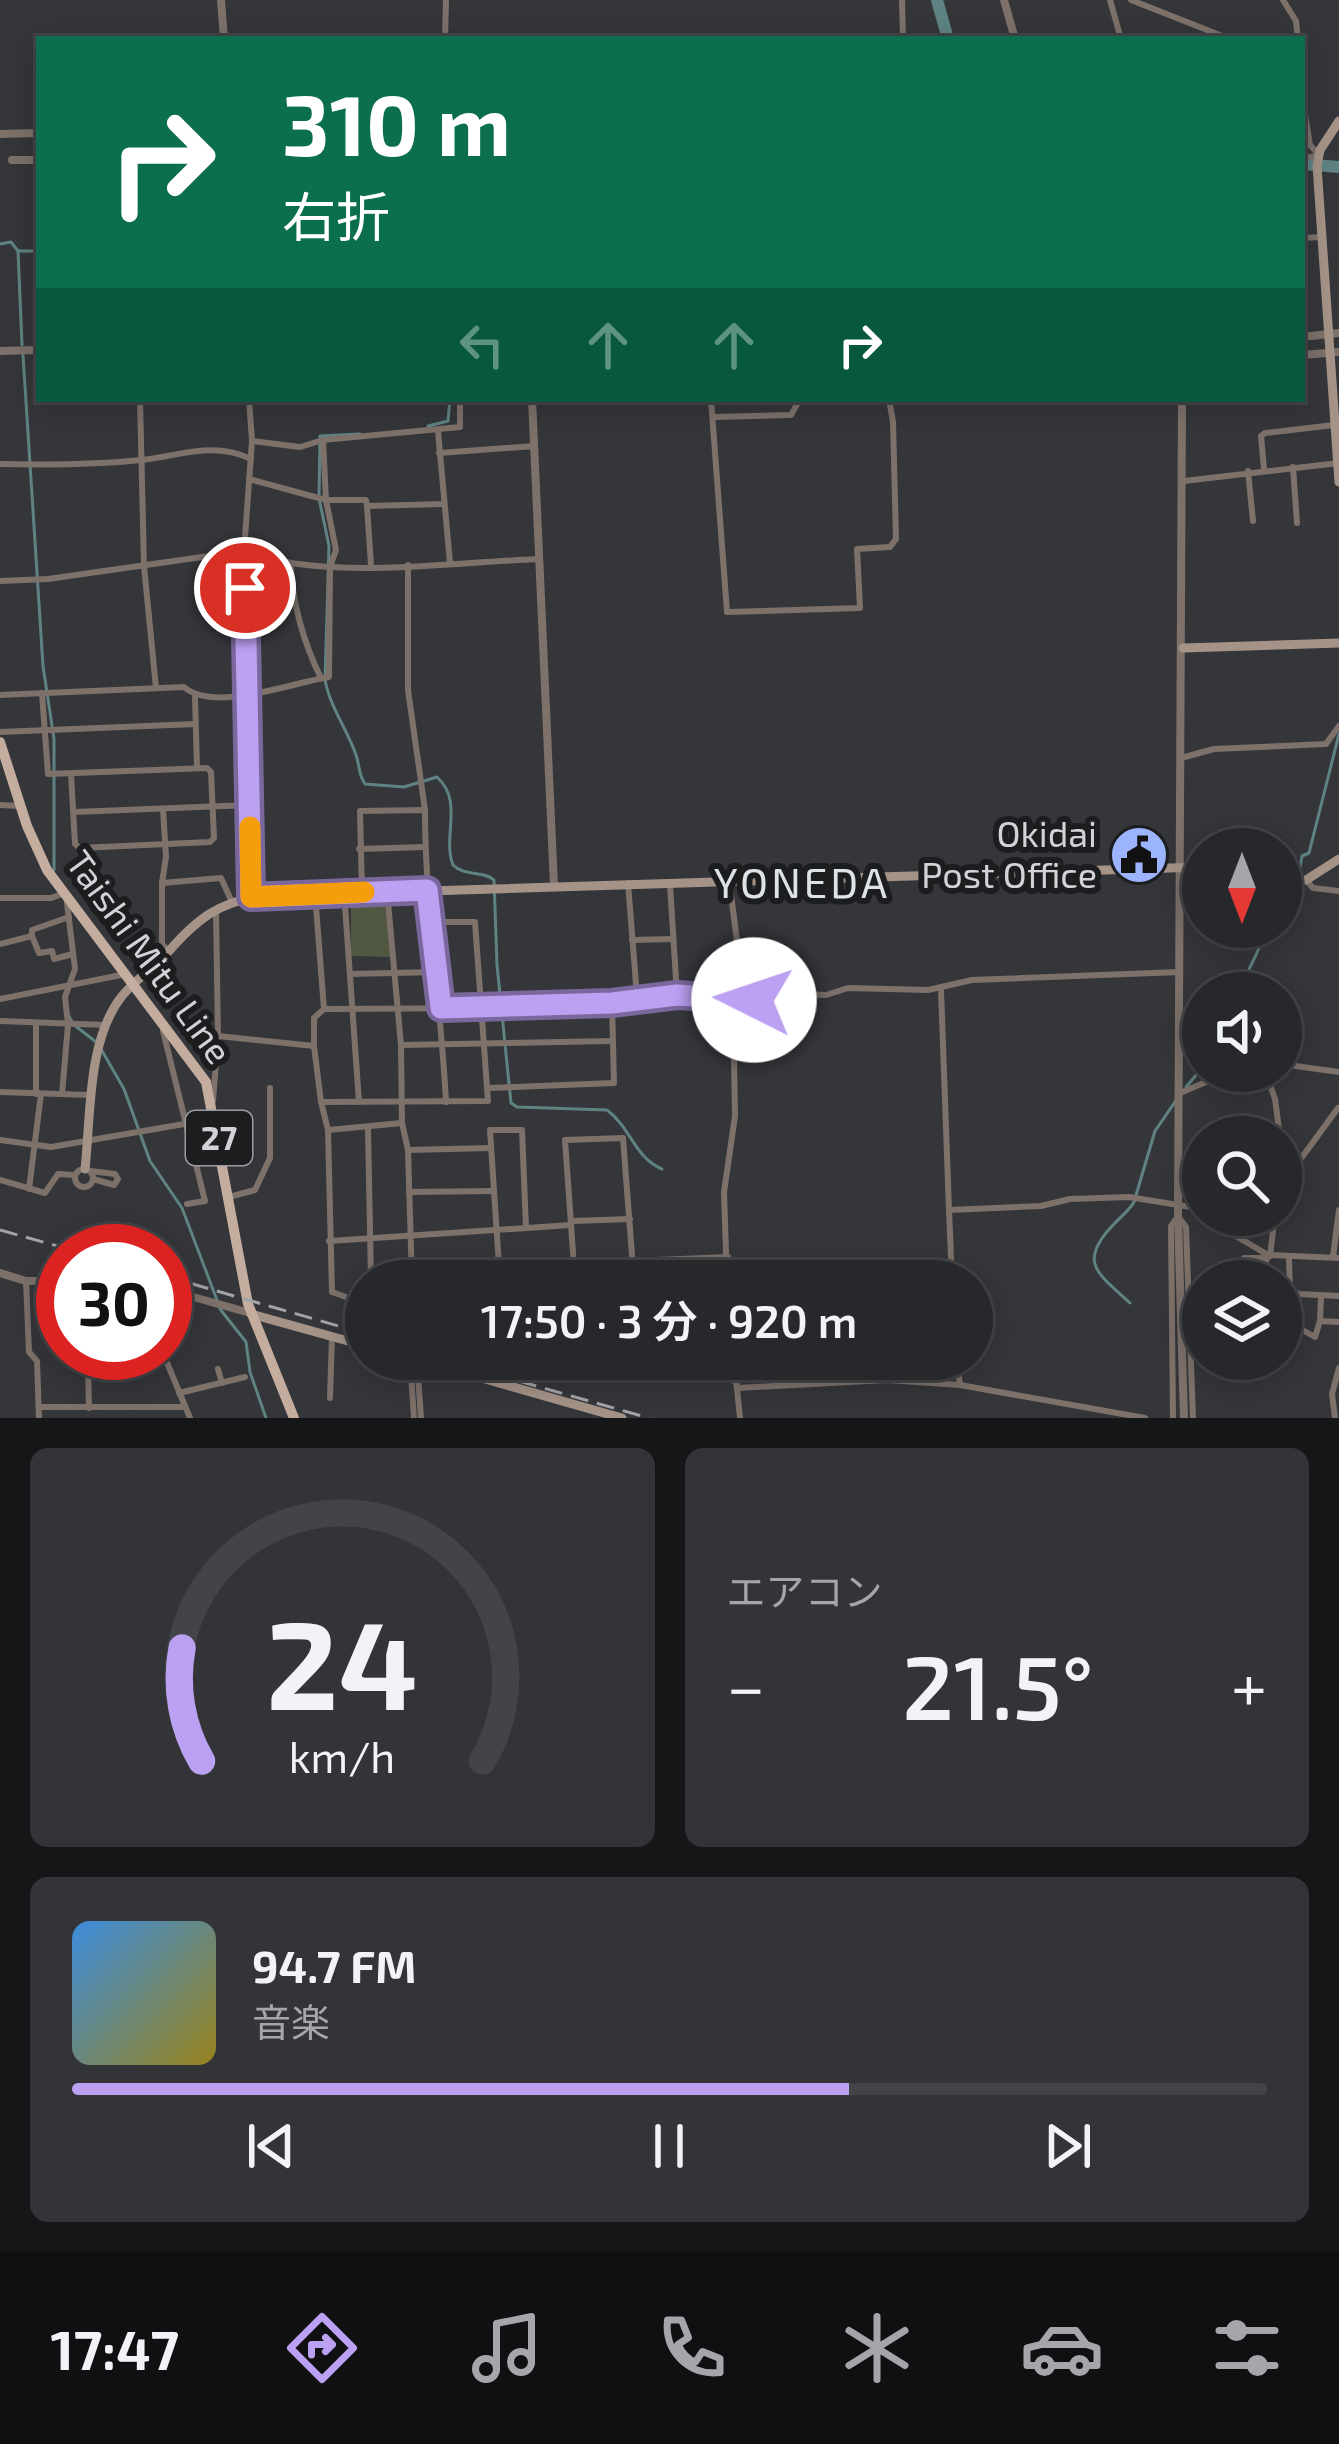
<!DOCTYPE html>
<html lang="ja">
<meta charset="utf-8">
<style>
body{margin:0;font-family:"Exo 2","Noto Sans JP",sans-serif;background:#333438;color:#f1f3f6;height:100vh;display:flex;flex-direction:column;font-size:45px;white-space:nowrap}
*{box-sizing:border-box;margin:0}
p{font-size:39px;color:#a4a6a9}
.icon{flex:none;width:66px;height:66px;fill:none;stroke:currentColor;stroke-width:2;stroke-linecap:round;stroke-linejoin:round}
.map{position:relative;height:1418px;overflow:hidden}
.panel{display:flex;flex-direction:column;gap:30px;padding:30px;background:#151618;flex:1}
.panel>*{flex:none}
.top-card{position:absolute;left:36px;top:36px;width:1269px;height:366px;border-radius:0px;box-shadow:0 6px 30px #0003,0 0 0 3px #434448;background:#0b6e4f;color:#fff;overflow:hidden}
.needle{width:78px;rotate:180deg}
.buttons{position:absolute;left:1182px;top:828px;display:grid;gap:24px}
.buttons a{display:grid;place-items:center;width:120px;height:120px;border-radius:50%;background:#27282c;box-shadow:0 6px 30px #0003,0 0 0 3px #434448;font-size:60px}
.speed{position:absolute;left:36px;top:1224px;display:flex;gap:24px;font-size:60px;font-weight:700;text-align:center}
.speed>*{display:grid;place-content:center;width:156px;height:156px;border-radius:50%;background:#27282c;box-shadow:0 6px 30px #0003,0 0 0 3px #434448;line-height:1}
.speed .limit{border:18px solid #d22;background:#fff;color:#111}
.pin{position:absolute;display:grid;place-items:center;width:102px;height:102px;color:#fff;margin:-51px;border:6px solid #fff;border-radius:50%;box-shadow:0 3px 12px #0007}
.me{position:absolute;width:132px;margin:-66px;rotate:274deg;stroke-linejoin:round;filter:drop-shadow(0 0 9px #0008)}
.turn{display:flex;align-items:center;gap:42px;height:252px;padding:0 48px;font-size:54px}
.turn .icon{width:156px;height:156px;stroke-width:2.5}
.turn b{display:block;font-size:84px;line-height:102px}
.lanes{display:flex;align-items:center;height:114px;padding:0 48px;background:#0003;justify-content:center;gap:60px;direction:ltr}
.lanes .off{opacity:.35}
.big{font-size:90px;font-weight:600;line-height:1.1}
.panel .widget{flex:1;display:flex;flex-direction:column;justify-content:center;gap:18px;min-width:0;padding:0 42px;border-radius:18px;background:#333438}
.panel .dial{align-items:center;gap:0}
.dial svg{height:312px;overflow:visible;fill:none;stroke:#434448;stroke-width:7;stroke-linecap:round;text-anchor:middle}
.dial text{fill:#f1f3f6;stroke:none}
.song{display:flex;align-items:center;gap:36px}
.cover{width:144px;height:144px;border-radius:18px;background:linear-gradient(135deg,hsl(210 70% 55%),hsl(50 70% 35%))}
.played{height:12px;border-radius:6px;background:linear-gradient(90deg,#bca0f2 65%,#434448 65%)}
.keys{display:flex;justify-content:space-around;direction:ltr}
.heat{display:flex;justify-content:space-between;align-items:center;font-size:66px;direction:ltr}
.panel .tiles{flex:1;display:grid;gap:30px;grid-template-columns:1fr 1fr}
.widget:last-child{grid-column:span 2}
.trip{position:absolute;left:345px;top:1260px;width:648px;height:120px;border-radius:60px;background:#27282c;box-shadow:0 6px 30px #0003,0 0 0 3px #434448;font-weight:600;line-height:120px;text-align:center}
.tab-bar{display:flex;height:192px;justify-content:space-around;align-items:center;background:#101012;color:#a4a6a9}
.tab-bar .icon{width:84px;height:84px}
.tab-bar .selected{color:#bca0f2}
.tab-bar b{font-size:54px;color:#f1f3f6}
.map>svg:first-child{display:block}
</style>
<div class="map">
<svg width="1339" height="1418" viewBox="0 0 1339 1418">
<rect width="100%" height="100%" fill="#34363a"/>
<!-- green -->
<path fill="#515841" d="M384,899L392,957L351,956V905L354,901Z"/>
<g fill="none" stroke-linecap="round" stroke-linejoin="round">
<!-- stream -->
<g stroke="#5f8383" stroke-width="3">
<path d="M0,244L11,242L18,251H39"/>
<path d="M18,251L22,345"/>
<path d="M23,355L43,666L54,739V870"/>
<path d="M428,426L448,421L450,399"/>
<path d="M360,434L320,436L319,498L329,546L325,680C330,707 347,729 356,755C360,766 358,774 365,784L404,787L437,777C464,801 442,837 453,865C465,877 483,870 494,880L497,965L511,1103L517,1107L607,1110C631,1128 634,1157 662,1169"/>
<path d="M1299,874L1302,856L1309,853L1339,734"/>
<path d="M1239,993C1247,969 1261,951 1266,927"/>
<path d="M69,1016L73,1024L96,1042"/>
<path d="M101,1049L124,1089L150,1161L182,1208L217,1300"/>
<path d="M1186,1087L1203,1067"/>
<path d="M1130,1303C1099,1274 1076,1263 1114,1224C1122,1215 1128,1212 1134,1202L1155,1131L1177,1099"/>
<path d="M220,1309L246,1342L250,1372L266,1418"/>
</g>
<!-- river -->
<g stroke="#5f8383" stroke-width="12">
<path d="M937,0L948,39"/>
<path d="M1302,164L1339,167"/>
</g>
<!-- minor -->
<g stroke="#7d716a" stroke-width="6">
<path d="M902,0L903,39"/>
<path d="M1110,0L1121,39"/>
<path d="M1131,0L1230,39"/>
<path d="M1283,0L1296,21L1298,39"/>
<path d="M445,39L446,0"/>
<path d="M1302,96L1310,145L1319,155L1302,159"/>
<path d="M1302,238L1322,237"/>
<path d="M140,399L144,566L156,688"/>
<path d="M249,399L252,441L244,551L251,897"/>
<path d="M711,399L727,612L860,608L857,549L890,547L896,539L893,422L889,399"/>
<path d="M713,417L791,415L800,399"/>
<path d="M438,431L450,563"/>
<path d="M252,441L300,447L323,440L460,427V399"/>
<path d="M439,453L535,446"/>
<path d="M0,464C47,465 94,465 141,460C180,456 213,441 251,459"/>
<path d="M1293,467L1297,523"/>
<path d="M1264,469L1261,436L1265,433L1334,425"/>
<path d="M1248,471L1253,521"/>
<path d="M249,479L326,500L323,440"/>
<path d="M1184,481L1339,463"/>
<path d="M291,564C292,603 304,644 321,678"/>
<path d="M371,565L367,506L444,504"/>
<path d="M408,565V690L425,810"/>
<path d="M0,581L48,579L244,551C262,554 280,562 298,564C377,574 461,562 540,559"/>
<path d="M42,693L48,774L207,768L211,772L214,838L210,842L80,848L75,844L71,774"/>
<path d="M0,695L184,687C214,713 291,683 329,677L330,567L336,550L326,500H366L367,506"/>
<path d="M195,697L197,768"/>
<path d="M0,732L195,724"/>
<path d="M1181,758L1214,749L1326,744L1339,726"/>
<path d="M0,805L20,806"/>
<path d="M163,809L166,857L162,883L221,878L232,902"/>
<path d="M74,812L249,805"/>
<path d="M359,849L425,847"/>
<path d="M1306,880L1313,888L1339,891"/>
<path d="M162,883V944L169,951"/>
<path d="M628,883L637,997"/>
<path d="M670,885L677,995"/>
<path d="M387,891L401,1045L402,1123L408,1150L412,1281"/>
<path d="M344,892L359,1102"/>
<path d="M362,892L360,811L425,810C425,907 441,1004 446,1102"/>
<path d="M0,898H51L62,894"/>
<path d="M32,936L39,953L52,951L54,959L73,954"/>
<path d="M632,940L673,939"/>
<path d="M0,944L32,936V930L69,917"/>
<path d="M350,974L437,972"/>
<path d="M941,990L949,1210"/>
<path d="M0,999L126,974"/>
<path d="M324,1009L504,1008L612,1003L677,995L754,1000L769,1007L780,1006L802,994L826,995L848,988L928,990L972,980L1180,972"/>
<path d="M0,1021L106,1025"/>
<path d="M36,1024V1094"/>
<path d="M163,1031L205,1201L187,1204"/>
<path d="M218,1036L314,1046V1018L324,1009L315,894"/>
<path d="M401,1045L612,1041"/>
<path d="M314,1046L321,1102L488,1101L475,922H430"/>
<path d="M1281,1064L1339,1072"/>
<path d="M1265,1071L1275,1099L1280,1137"/>
<path d="M489,1088L614,1083L612,1003"/>
<path d="M0,1092L90,1095"/>
<path d="M1180,1093L1232,1071"/>
<path d="M62,1094L68,1025L65,997L75,969L67,903"/>
<path d="M213,1101L218,1036L216,911"/>
<path d="M321,1102L328,1130L332,1292L366,1304"/>
<path d="M368,1129L371,1281"/>
<path d="M328,1130L402,1123"/>
<path d="M0,1140L51,1147L184,1124L215,1123"/>
<path d="M408,1150L491,1148"/>
<circle cx="84" cy="1178" r="9"/>
<path d="M90,1171L115,1174L118,1179L114,1185L93,1179"/>
<path d="M0,1180L45,1193L58,1174L75,1175"/>
<path d="M1281,1180L1286,1179L1338,1108"/>
<path d="M29,1189L41,1094"/>
<path d="M409,1192L494,1191"/>
<path d="M229,1197L255,1190L270,1158V1088"/>
<path d="M1213,1215L1224,1229L1268,1255L1339,1258"/>
<path d="M1180,1219L1186,1227L1193,1418"/>
<path d="M573,1221L630,1219"/>
<path d="M329,1241L571,1225"/>
<path d="M1270,1256L1275,1215"/>
<path d="M1333,1257L1339,1210"/>
<path d="M1244,1258H1267"/>
<path d="M1289,1260L1290,1290L1299,1294L1339,1296"/>
<path d="M633,1261L728,1257"/>
<path d="M411,1266L537,1263L538,1281"/>
<path d="M26,1281L29,1352L37,1361L39,1418"/>
<path d="M500,1281L490,1130H522L526,1228"/>
<path d="M575,1281L565,1140L623,1138L634,1281"/>
<path d="M727,1281L724,1192L735,1116L733,998L738,949L729,879"/>
<path d="M952,1281L949,1210L1041,1206L1070,1199L1129,1197L1203,1209"/>
<path d="M1260,1281L1268,1255"/>
<path d="M1321,1296L1320,1321L1339,1322"/>
<path d="M1281,1318L1315,1337L1320,1321"/>
<path d="M1292,1323L1299,1294"/>
<path d="M1189,1334L1203,1327"/>
<path d="M163,1353L190,1418"/>
<path d="M410,1359L414,1418"/>
<path d="M602,1359H664"/>
<path d="M724,1359L738,1388L887,1380L960,1385L1145,1418"/>
<path d="M734,1359L740,1418"/>
<path d="M957,1359L960,1385"/>
<path d="M417,1360L421,1418"/>
<path d="M218,1369L222,1383"/>
<path d="M179,1393L245,1377"/>
<path d="M330,1398L332,1336"/>
<path d="M40,1407H185"/>
<path d="M89,1408L88,1365L99,1353"/>
<path d="M1173,1418L1171,1226L1176,1219"/>
<path d="M1335,1418L1332,1394L1339,1368"/>
</g>
<!-- tertiary -->
<g stroke="#7d716a" stroke-width="8">
<path d="M221,0L224,39"/>
<path d="M1004,0L1015,39"/>
<path d="M0,134L39,133"/>
<path d="M12,160H39"/>
<path d="M1302,337L1339,333"/>
<path d="M0,351L39,350"/>
<path d="M1302,355L1339,352"/>
<path d="M532,399L554,886"/>
<path d="M1182,399L1178,1216L1184,1418"/>
<path d="M0,1273L26,1281H63"/>
<path d="M165,1289L250,1313"/>
</g>
<!-- secondary -->
<g stroke="#a59387" stroke-width="9">
<path d="M1339,121L1320,150L1317,166L1339,482"/>
<path d="M1183,648L1339,643"/>
<path d="M1281,881L1306,880L1339,859"/>
<path d="M85,1169C91,1115 87,1040 122,996C135,980 155,967 169,951C197,919 220,901 263,896L1203,867"/>
<path d="M251,1314L366,1346"/>
<path d="M415,1359L622,1418"/>
</g>
<!-- primary -->
<path stroke="#c4ac9e" stroke-width="10" d="M0,742L27,826L47,870L206,1082L248,1304L294,1418"/>
<!-- rail -->
<g stroke="#a2a4a7" stroke-width="3" stroke-dasharray="18 9" stroke-linecap="butt">
<path d="M0,1230L75,1251"/>
<path d="M165,1276L366,1334"/>
<path d="M441,1359L649,1418"/>
</g>
</g>
<g fill="none" stroke-linecap="round" stroke-linejoin="round">
<defs>
<path id="route" d="M245,588L251,897L427,890L441,1008L612,1003L677,995L754,1000"/>
</defs>
<!-- route casing -->
<use href="#route" stroke="#7a689d" stroke-width="30"/>
<!-- route -->
<use href="#route" stroke="#bca0f2" stroke-width="21"/>
<!-- slow -->
<path stroke="#f59e0b" stroke-width="21" d="M250,827L251,897L364,892"/>
</g>
<!-- icons -->
<defs>
<symbol id="civic-disc" viewBox="-11 -11 22 22"><circle r="9.5" fill="#9cb4fd" stroke="#1c1d1f"/><path d="M-.6-6.5H3V-4.5H.6V-3L4-1V1h2V6H-6V1h2V-1L-.6-3ZM-1.2 2.5V6h2.4V2.5Z" fill="#111"/></symbol>
</defs>
<g fill-rule="evenodd">
<use href="#civic-disc" x="1106" y="822" width="66" height="66"/>
</g>
<g text-anchor="middle" stroke-width="12" stroke-linejoin="round" paint-order="stroke">
<!-- shield labels -->
<rect fill="#1c1d1f" stroke="#9b9c9f" stroke-width="3" x="186" y="1111" width="66" height="54" rx="9"/>
<g font-size="33" font-weight="bold" fill="#d2d3d6">
<text x="219" y="1150">27</text>
</g>
<!-- poi labels -->
<g font-size="36" fill="#d2d3d6" stroke="#1c1d1f" text-anchor="end">
<text x="1097" y="847">Okidai<tspan x="1097" dy="41">Post Office</tspan></text>
</g>
<!-- street labels -->
<g font-size="36" fill="#d2d3d6" stroke="#1c1d1f">
<text transform="translate(149 957) rotate(54)" y="13">Taishi Mitu Line</text>
</g>
<!-- quarter labels -->
<g font-size="42" letter-spacing="3" fill="#dfe2e7" stroke="#1c1d1f">
<text x="802" y="898">YONEDA</text>
</g>
</g>
</svg>
<div class="buttons">
<a><svg class="needle" viewBox="-14 -14 28 28"><path d="M0-13l5 13h-10z" fill="#e53935"/><path d="M0 13l5-13h-10z" fill="#a4a6a9"/></svg></a>
<a><svg class="icon" aria-label="sound" viewBox="0 0 24 24"><path d="M4 9h4l5-4v14l-5-4H4zM17 9q2 3 0 6"/></svg></a>
<a><svg class="icon" aria-label="search" viewBox="0 0 24 24"><circle cx="10" cy="10" r="6"/><path d="M15 15l6 6"/></svg></a>
<a><svg class="icon" aria-label="layers" viewBox="0 0 24 24"><path d="M12 4l9 5-9 5-9-5zM3 14l9 5 9-5"/></svg></a>
</div>
<div class="speed"><div class="limit">30</div></div>
<div class="pin" style="left:245px;top:588px;background:#d93025"><svg class="icon" aria-label="arrive" viewBox="0 0 24 24"><path d="M6 21V4h12l-3 4 3 4H6"/></svg></div>
<svg class="me" style="left:754px;top:1000px" viewBox="-20 -20 40 40"><circle r="19" fill="#fff"/><path d="M0-13L10 11 0 6-10 11z" fill="#bca0f2"/></svg>
<div class="trip">17:50 · 3 分 · 920 m</div>
<div class="top-card">
<div class="turn"><svg class="icon" aria-label="right" viewBox="0 0 24 24"><path d="M7 20v-9h11M14 6l5 5-5 5"/></svg><div><b>310 m</b>右折</div></div>
<div class="lanes"><svg class="icon off" aria-label="left" viewBox="0 0 24 24"><path d="M17 20v-9H6M10 6l-5 5 5 5"/></svg><svg class="icon off" aria-label="ahead" viewBox="0 0 24 24"><path d="M12 20V5M6 11l6-6 6 6"/></svg><svg class="icon off" aria-label="ahead" viewBox="0 0 24 24"><path d="M12 20V5M6 11l6-6 6 6"/></svg><svg class="icon" aria-label="right" viewBox="0 0 24 24"><path d="M7 20v-9h11M14 6l5 5-5 5"/></svg></div>
</div>
</div>
<section class="panel">
<div class="tiles">
<div class="widget dial"><svg viewBox="0 0 100 80">
<path d="M14 69A42 42 0 1 1 86 69"/>
<path d="M14 69A42 42 0 0 1 9 40" stroke="#bca0f2"/>
<text x="50" y="56" font-size="32" font-weight="700">24</text>
<text x="50" y="72" font-size="11">km/h</text>
</svg></div>
<div class="widget"><p>エアコン</p>
<div class="heat"><a>−</a><b class="big">21.5°</b><a>+</a></div>
</div>
<div class="widget">
<div class="song"><i class="cover"></i><div><b>94.7 FM</b><p>音楽</p></div></div>
<div class="played"></div>
<div class="keys"><svg class="icon" aria-label="previous" viewBox="0 0 24 24"><path d="M18 5L8 12l10 7zM5 5v14"/></svg><svg class="icon" aria-label="pause" viewBox="0 0 24 24"><path d="M8 5v14M16 5v14"/></svg><svg class="icon" aria-label="next" viewBox="0 0 24 24"><path d="M6 5l10 7-10 7zM19 5v14"/></svg></div>
</div>
</div>
</section>
<nav class="tab-bar">
<b>17:47</b>
<svg class="icon selected" aria-label="directions" viewBox="0 0 24 24"><path d="M12 3l9 9-9 9-9-9zM9 14v-3h6M13 9l2 2-2 2"/></svg>
<svg class="icon" aria-label="music" viewBox="0 0 24 24"><path d="M9 18V5l10-2v13"/><circle cx="6" cy="18" r="3"/><circle cx="16" cy="16" r="3"/></svg>
<svg class="icon" aria-label="phone" viewBox="0 0 24 24"><path d="M5 4h4l2 5-3 2q2 4 5 5l2-3 5 2v4C11 20 4 13 5 4z"/></svg>
<svg class="icon" aria-label="climate" viewBox="0 0 24 24"><path d="M12 3v18M4 7l16 10M4 17L20 7"/></svg>
<svg class="icon" aria-label="car" viewBox="0 0 24 24"><path d="M5 17H2v-5l4-1 3-4h7l3 4 3 1v5h-3M9 17h6M6 11h13"/><circle cx="7" cy="17" r="2"/><circle cx="17" cy="17" r="2"/></svg>
<svg class="icon" aria-label="filters" viewBox="0 0 24 24"><path d="M4 7h16M4 17h16"/><circle cx="9" cy="7" r="2"/><circle cx="15" cy="17" r="2"/></svg>
</nav>
